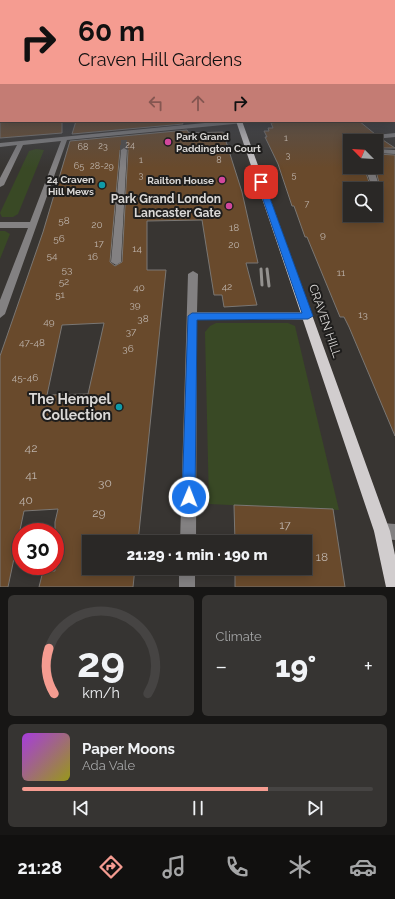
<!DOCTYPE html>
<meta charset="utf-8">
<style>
body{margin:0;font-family:Raleway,sans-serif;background:#363432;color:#f1f3f6;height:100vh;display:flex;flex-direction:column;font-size:15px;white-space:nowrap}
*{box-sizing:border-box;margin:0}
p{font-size:13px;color:#a5a6a7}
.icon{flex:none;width:22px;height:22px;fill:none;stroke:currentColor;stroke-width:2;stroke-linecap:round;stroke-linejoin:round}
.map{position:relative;height:587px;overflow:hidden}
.sheet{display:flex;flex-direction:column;gap:8px;padding:8px;background:#171615;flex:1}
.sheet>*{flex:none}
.hud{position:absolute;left:0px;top:0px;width:395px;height:122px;box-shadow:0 2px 10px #0003,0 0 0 1px #464443;background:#f59c91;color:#111;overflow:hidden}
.needle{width:26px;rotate:294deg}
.controls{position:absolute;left:343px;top:134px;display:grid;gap:8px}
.controls a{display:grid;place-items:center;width:40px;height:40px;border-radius:0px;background:#2a2826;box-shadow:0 2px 10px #0003,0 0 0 1px #464443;font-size:20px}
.speed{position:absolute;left:12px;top:523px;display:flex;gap:8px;font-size:20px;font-weight:700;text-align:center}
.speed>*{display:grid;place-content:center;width:52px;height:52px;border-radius:50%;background:#2a2826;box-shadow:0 2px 10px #0003,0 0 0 1px #464443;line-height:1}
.speed .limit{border:6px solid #d22;background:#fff;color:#111}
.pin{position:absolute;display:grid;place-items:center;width:34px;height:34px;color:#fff;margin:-17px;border-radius:8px;box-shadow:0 2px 6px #0006}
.me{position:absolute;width:44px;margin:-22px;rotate:1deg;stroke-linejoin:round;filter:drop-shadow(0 0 3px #0008)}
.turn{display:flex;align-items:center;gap:14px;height:84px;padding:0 12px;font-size:18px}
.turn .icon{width:52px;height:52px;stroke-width:2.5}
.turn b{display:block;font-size:28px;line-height:34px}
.lanes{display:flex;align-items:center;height:38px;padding:0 12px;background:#0003;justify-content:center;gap:20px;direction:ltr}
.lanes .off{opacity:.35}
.big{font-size:30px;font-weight:800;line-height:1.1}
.sheet .card{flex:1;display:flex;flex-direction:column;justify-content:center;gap:6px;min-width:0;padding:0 14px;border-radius:6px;background:#363432}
.sheet .dial{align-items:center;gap:0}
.dial svg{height:104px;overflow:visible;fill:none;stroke:#464443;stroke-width:7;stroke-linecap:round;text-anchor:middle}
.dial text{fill:#f1f3f6;stroke:none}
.song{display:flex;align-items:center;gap:12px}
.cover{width:48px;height:48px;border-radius:6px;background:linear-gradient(135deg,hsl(280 70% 55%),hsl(60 70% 35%))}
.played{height:4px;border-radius:2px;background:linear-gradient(90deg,#f59c91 70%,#464443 70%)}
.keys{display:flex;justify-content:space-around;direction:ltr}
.heat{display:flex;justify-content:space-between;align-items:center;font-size:22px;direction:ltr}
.sheet .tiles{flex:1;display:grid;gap:8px;grid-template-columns:1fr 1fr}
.card:last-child{grid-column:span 2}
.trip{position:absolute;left:82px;top:535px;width:230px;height:40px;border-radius:0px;background:#2a2826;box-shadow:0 2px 10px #0003,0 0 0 1px #464443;font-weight:800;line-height:40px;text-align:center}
.tab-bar{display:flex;height:64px;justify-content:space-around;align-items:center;background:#11100f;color:#a5a6a7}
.tab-bar .icon{width:28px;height:28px}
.tab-bar .active{color:#f59c91}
.tab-bar b{font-size:18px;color:#f1f3f6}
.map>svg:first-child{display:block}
</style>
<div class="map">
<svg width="395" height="587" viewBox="0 0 395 587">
<rect width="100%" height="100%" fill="#383532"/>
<!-- green -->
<g fill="#394925">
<path d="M36,149L44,150L18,214L13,217H2L0,213L29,151Z"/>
<path d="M0,231H5L10,234L0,259Z"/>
<path d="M216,323H288L295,326L339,510L209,504L205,332L210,326Z"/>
</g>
<!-- building -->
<g fill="#694a2c" stroke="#7a7774" fill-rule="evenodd">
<path d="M62,121V133L0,138V122Z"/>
<path d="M76,121H182L183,124L72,134Z"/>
<path d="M286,121H359L375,134L357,136L353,139V141H350V167H364L369,182L373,185L377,186L379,183L375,167H376V154L395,155V436L349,327L344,317H340L307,237H305L294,206H292L278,164L265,137H267L264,131H269L268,128H273L271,123ZM350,189H376V215H350Z"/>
<path d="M187,130L189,133L223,132L242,192L258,263H246L257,305L224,307L222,295H214L202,220L147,221V270H166L138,542H89V568H135L133,587H39L43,571H55V522L58,509L24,511L8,587H0V356L43,232L70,141ZM123,147L128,150L122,262L115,266L110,262L120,150ZM104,323L88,394L47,395L62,325Z"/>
<path d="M383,140L395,148H376V141H370Z"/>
<path d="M234,505L333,509L345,587H235V568H305V542H235Z"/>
</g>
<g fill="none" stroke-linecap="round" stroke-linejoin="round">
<!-- minor-tunnel-far1 -->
<path stroke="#504d4b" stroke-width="6" stroke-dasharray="6 3" stroke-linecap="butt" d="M124,140V146"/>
<!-- minor-tunnel -->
<path stroke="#504d4b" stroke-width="8" stroke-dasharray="8 3.5" stroke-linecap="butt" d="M124,145V150"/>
<!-- minor -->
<g fill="#838182" fill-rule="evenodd">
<rect x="0" y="91" width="1" height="4"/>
<rect x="394" y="104" width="1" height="4"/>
<rect x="0" y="116" width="1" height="4"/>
<path d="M225,121H247L244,123L67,140L5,314L0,318V300L28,228H0V222H30L61,141L23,145L4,185L0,187V178L17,145L0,147V143Z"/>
<path d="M395,133V137L355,141L354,139L357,137Z"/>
<path d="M124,148L127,150L121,262L116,265L111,262L121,150Z"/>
<path d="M376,149L395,150V154L376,153Z"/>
<path d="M365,167H373L378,182L377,184H374L370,182Z"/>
<path d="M193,271L198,274L197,312H308L313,316L308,320H197L196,542H180L188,274Z"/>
<path d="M382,523L395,524V540L382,539L377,536L374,531L377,526Z"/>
<rect x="179" y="568" width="16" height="19"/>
</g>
<!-- major -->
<path fill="#d1cdce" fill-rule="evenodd" d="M236,121H242L390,531L395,555V587H386L374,531Z"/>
<!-- rail -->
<g stroke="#94928f" stroke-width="3">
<path d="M261,269L262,285"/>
<path d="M267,269L269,286"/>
</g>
</g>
<!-- sky -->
<linearGradient id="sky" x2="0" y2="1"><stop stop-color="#1f1d1c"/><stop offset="0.51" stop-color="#4d515a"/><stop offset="1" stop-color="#4d515a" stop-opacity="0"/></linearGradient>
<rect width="395" height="168" fill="url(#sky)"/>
<!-- route -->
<path fill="#1a73e8" stroke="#114b97" d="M261,179L264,182L313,316L308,319L197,320L195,497L193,501L189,503L184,501L182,497L188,316L192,313H302L257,182Z"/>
<!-- markers -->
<g fill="#d1479c" stroke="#1e1d1c" stroke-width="1.5">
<circle cx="168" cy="142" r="4"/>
<circle cx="222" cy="180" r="4"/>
<circle cx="229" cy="206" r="4"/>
</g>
<g fill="#0f9aa8" stroke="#1e1d1c" stroke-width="1.5">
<circle cx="102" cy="185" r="4"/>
<circle cx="119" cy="407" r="4"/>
</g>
<g text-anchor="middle" stroke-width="4" stroke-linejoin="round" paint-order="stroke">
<!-- far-number labels -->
<g font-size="9" fill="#beb4ac">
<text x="286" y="141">1</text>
<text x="130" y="148">24</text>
<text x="103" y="149">23</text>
<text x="83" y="150">68</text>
<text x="288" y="158">3</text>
<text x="141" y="163">1</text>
<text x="219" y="163">8</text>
<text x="79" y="169">65</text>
<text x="102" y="169">28-29</text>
<text x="141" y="178">3</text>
<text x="294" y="178">5</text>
<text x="307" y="207">7</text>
</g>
<!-- far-poi labels -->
<g font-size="10" font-weight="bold" fill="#dad8d6" stroke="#1e1d1c" text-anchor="end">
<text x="176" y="140" text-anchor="start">Park Grand<tspan x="176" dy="12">Paddington Court</tspan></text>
<text x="94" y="183">24 Craven<tspan x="94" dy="12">Hill Mews</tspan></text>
<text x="214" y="184">Railton House</text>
</g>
<!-- number labels -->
<g font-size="10" fill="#beb4ac">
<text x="64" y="224">58</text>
<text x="97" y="228">20</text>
<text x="234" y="231">18</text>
<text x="323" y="238">9</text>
<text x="59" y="242">56</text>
<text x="99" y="247">17</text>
<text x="234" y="248">20</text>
<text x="137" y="252">14</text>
<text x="52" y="259">54</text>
<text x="93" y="260">16</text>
<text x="67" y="273">53</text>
<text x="341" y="276">11</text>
<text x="64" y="285">52</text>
<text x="227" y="290">42</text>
<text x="139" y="291">40</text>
<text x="60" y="298">51</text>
<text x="135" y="308">39</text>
<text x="363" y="318">13</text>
<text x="143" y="322">38</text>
<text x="49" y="325">49</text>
<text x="131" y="335">37</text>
<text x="32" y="346">47-48</text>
<text x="128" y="352">36</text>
<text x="25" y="381">45-46</text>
</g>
<!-- poi labels -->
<g font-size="12" font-weight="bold" fill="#dad8d6" stroke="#1e1d1c" text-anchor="end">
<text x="221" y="203">Park Grand London<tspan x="221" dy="14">Lancaster Gate</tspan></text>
</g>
<!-- street labels -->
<g font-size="12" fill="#dad8d6" stroke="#1e1d1c">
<text transform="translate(325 321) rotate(71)" y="4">CRAVEN HILL</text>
</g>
<!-- near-number labels -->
<g font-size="12" fill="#beb4ac">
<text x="31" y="452">42</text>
<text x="31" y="479">41</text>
<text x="105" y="487">30</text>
<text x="26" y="504">40</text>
<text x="99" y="517">29</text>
<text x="285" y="529">17</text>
<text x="322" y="561">18</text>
</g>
<!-- near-poi labels -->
<g font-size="14" font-weight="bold" fill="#dad8d6" stroke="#1e1d1c" text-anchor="end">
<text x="111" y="404">The Hempel<tspan x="111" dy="16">Collection</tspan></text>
</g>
</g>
</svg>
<div class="controls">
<a><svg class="needle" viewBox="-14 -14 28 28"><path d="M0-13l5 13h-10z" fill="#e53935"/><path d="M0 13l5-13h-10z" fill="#a5a6a7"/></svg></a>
<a><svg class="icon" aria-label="search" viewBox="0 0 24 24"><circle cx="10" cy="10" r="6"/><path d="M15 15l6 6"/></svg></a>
</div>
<div class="speed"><div class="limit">30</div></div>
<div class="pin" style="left:261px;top:182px;background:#d93025"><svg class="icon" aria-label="arrive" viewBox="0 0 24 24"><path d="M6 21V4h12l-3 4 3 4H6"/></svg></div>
<svg class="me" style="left:189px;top:497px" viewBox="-20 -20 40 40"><circle r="17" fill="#1a73e8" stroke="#fff" stroke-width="3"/><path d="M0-11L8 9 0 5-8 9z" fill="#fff"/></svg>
<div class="trip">21:29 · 1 min · 190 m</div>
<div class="hud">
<div class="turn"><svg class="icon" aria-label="right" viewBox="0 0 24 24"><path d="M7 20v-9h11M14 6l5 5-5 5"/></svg><div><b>60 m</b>Craven Hill Gardens</div></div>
<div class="lanes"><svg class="icon off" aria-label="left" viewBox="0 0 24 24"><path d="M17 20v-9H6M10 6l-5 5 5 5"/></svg><svg class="icon off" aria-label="ahead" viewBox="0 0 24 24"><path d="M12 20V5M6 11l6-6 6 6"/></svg><svg class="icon" aria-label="right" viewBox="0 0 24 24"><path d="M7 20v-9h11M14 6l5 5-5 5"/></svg></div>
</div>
</div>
<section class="sheet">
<div class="tiles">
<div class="card dial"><svg viewBox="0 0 100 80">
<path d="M14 69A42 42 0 1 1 86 69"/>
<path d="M14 69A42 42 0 0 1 10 34" stroke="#f59c91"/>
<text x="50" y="56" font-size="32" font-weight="700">29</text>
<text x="50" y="72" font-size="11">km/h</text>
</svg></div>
<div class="card"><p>Climate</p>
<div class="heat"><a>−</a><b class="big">19°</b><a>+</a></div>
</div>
<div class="card">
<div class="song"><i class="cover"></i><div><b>Paper Moons</b><p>Ada Vale</p></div></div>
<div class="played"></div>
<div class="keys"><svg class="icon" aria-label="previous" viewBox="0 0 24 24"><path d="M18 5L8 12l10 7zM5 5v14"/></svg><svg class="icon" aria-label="pause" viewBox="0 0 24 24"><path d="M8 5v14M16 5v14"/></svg><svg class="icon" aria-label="next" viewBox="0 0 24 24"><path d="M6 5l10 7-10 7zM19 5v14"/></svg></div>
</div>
</div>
</section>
<nav class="tab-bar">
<b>21:28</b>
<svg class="icon active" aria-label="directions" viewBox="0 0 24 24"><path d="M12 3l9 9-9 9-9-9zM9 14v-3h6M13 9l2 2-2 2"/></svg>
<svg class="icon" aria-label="music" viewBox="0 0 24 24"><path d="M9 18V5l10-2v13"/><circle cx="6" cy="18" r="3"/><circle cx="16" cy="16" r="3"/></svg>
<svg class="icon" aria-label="phone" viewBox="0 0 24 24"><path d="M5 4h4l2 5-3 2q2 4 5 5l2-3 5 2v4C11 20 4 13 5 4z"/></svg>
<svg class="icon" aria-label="climate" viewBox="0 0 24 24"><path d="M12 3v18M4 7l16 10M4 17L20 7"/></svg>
<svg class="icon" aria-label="car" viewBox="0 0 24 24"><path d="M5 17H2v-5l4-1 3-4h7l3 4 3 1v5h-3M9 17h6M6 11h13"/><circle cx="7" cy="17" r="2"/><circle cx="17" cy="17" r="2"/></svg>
</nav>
